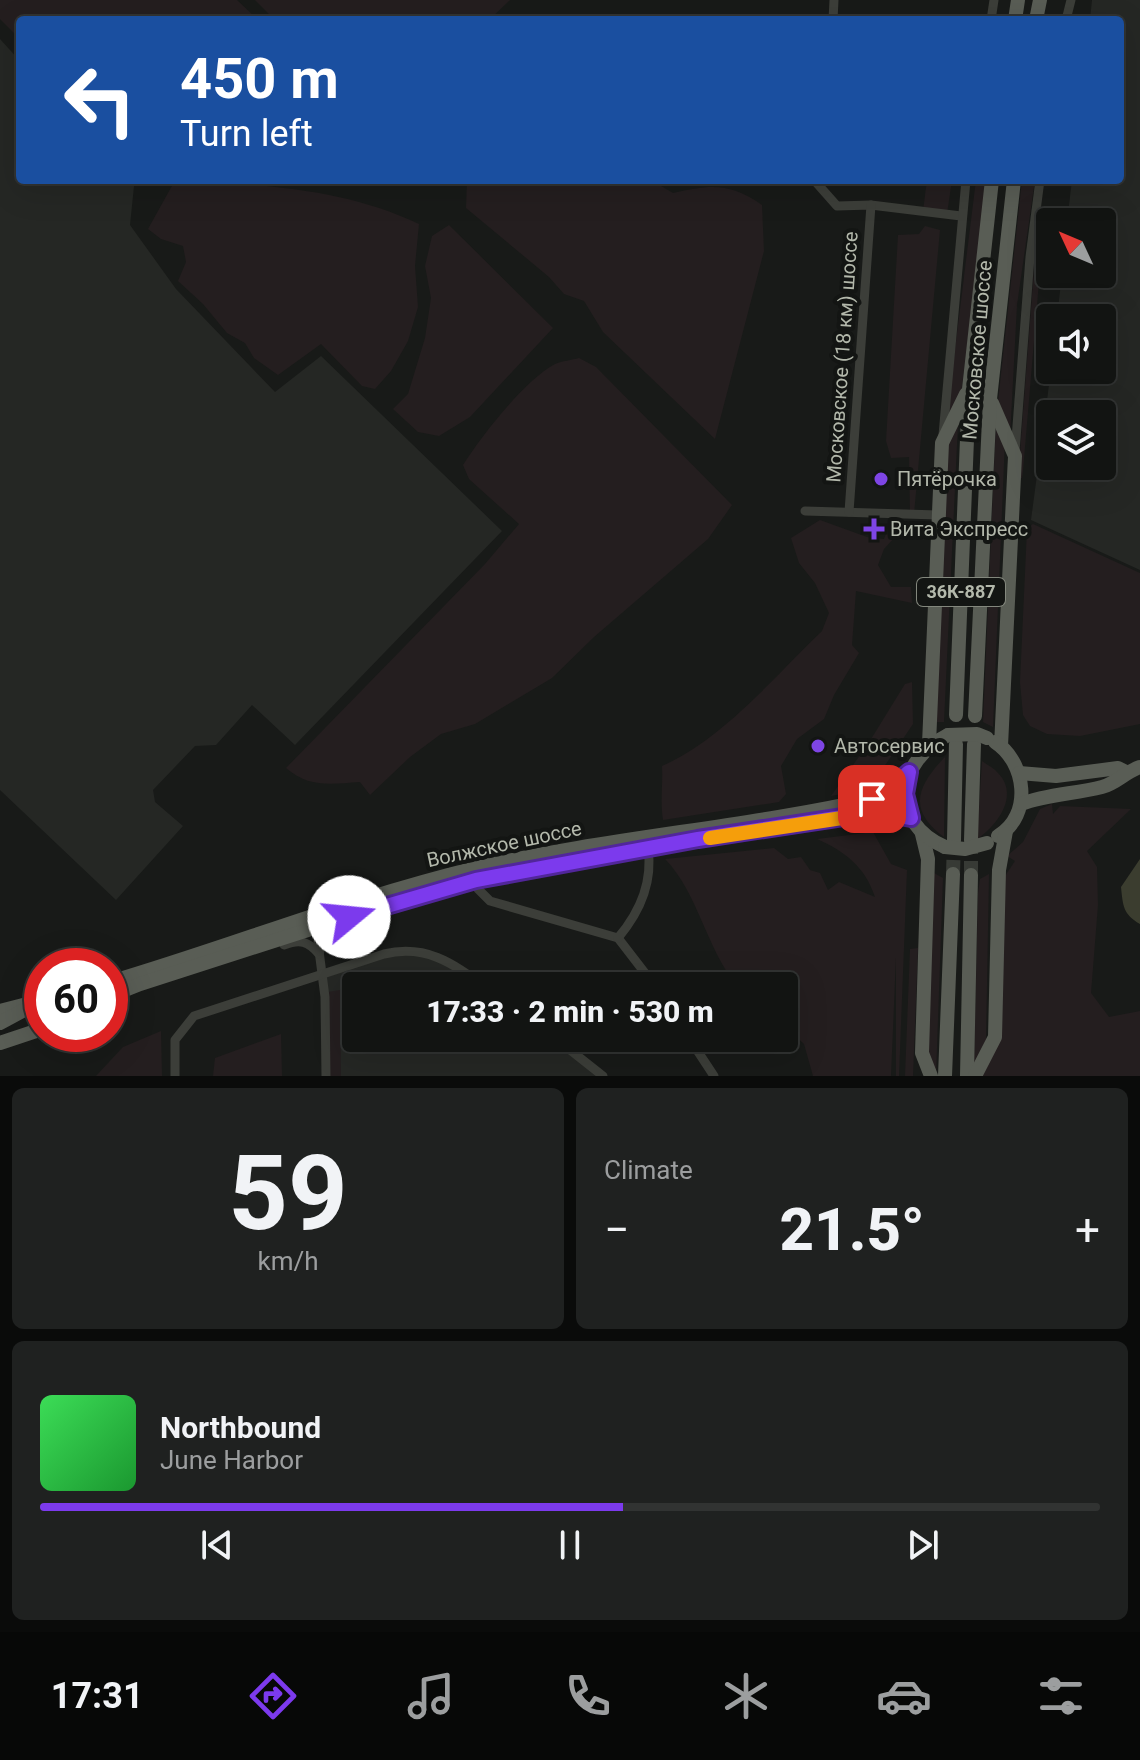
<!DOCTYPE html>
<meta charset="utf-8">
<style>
body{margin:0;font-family:Roboto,sans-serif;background:#1f2120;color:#f1f3f6;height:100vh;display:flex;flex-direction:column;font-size:30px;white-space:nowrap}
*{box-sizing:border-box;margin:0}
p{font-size:26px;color:#9c9e9f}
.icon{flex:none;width:44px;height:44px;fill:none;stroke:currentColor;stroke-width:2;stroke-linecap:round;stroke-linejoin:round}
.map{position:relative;height:1076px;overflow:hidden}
.drawer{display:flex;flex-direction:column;gap:12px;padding:12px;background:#0a0b0a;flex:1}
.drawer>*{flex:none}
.top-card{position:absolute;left:16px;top:16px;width:1108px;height:168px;border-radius:8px;box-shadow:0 8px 32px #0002,0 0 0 2px #313332;background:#1a4fa0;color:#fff;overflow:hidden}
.needle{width:52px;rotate:314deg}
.controls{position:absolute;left:1036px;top:208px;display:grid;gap:16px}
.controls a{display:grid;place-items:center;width:80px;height:80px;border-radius:8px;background:#121412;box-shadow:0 8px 32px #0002,0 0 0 2px #313332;font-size:40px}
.speed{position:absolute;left:24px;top:948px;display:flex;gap:16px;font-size:40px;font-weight:700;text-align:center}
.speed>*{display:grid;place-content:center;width:104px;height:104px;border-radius:50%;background:#121412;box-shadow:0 8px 32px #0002,0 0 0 2px #313332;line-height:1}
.speed .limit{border:12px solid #d22;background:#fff;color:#111}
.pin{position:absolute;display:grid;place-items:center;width:68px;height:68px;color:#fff;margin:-34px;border-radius:16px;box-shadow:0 4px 12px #0006}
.me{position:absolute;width:88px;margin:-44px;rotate:73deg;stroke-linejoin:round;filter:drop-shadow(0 0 6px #0008)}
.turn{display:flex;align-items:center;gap:28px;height:168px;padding:0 32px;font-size:36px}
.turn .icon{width:104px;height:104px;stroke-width:2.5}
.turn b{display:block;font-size:56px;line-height:68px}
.big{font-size:60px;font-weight:800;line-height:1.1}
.drawer .card{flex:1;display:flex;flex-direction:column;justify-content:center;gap:12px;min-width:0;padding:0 28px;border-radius:12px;background:#1f2120}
.drawer .dial{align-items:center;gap:0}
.dial b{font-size:104px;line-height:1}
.song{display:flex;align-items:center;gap:24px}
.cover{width:96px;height:96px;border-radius:12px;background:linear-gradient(135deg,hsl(130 70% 55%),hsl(130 70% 35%))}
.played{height:8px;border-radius:4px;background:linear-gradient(90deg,#7c3aed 55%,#313332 55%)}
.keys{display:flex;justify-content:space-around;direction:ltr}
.heat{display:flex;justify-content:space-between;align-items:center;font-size:44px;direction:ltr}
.drawer .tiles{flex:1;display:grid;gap:12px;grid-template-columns:1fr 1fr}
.card:last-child{grid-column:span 2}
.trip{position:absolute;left:342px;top:972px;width:456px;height:80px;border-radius:8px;background:#121412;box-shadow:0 8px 32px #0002,0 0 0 2px #313332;font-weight:800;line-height:80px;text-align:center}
.dock{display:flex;height:128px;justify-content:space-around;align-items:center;background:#070807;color:#9c9e9f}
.dock .icon{width:56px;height:56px}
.dock .current{color:#7c3aed}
.dock b{font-size:36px;color:#f1f3f6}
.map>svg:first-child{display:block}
</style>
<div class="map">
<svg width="1140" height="1076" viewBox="0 0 1140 1076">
<rect width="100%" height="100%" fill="#181a18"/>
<!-- built -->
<g fill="#252724" fill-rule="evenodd">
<path d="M1092,0H1140V570L1031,520L1051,370H1102V318H1057L1062,274H1102V222H1067L1072,180H1120V20H1090ZM1050,414H1102V466H1050Z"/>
<path d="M0,39L20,61V180H129L134,186L130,225L176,289L275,392L321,356L502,531L295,745L252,705L216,745L195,746L153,790L155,802L183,826L116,900L0,790Z"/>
<path d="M400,950L434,954L484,986H356V1038H553L603,1076H324L322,973Z"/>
</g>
<!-- green -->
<g fill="#241e1f">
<path d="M0,0H237L258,20H20V39L0,19Z"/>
<path d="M255,0H510L489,20H275Z"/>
<path d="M467,180H651L673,193C710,185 729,182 762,205L764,251L715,439L603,332L584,301L564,294L549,277L466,208Z"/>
<path d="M927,180H952L947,214L923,211Z"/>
<path d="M976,180H987L961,395L945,430Z"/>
<path d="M1022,180H1035L1017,305L1010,438L998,402Z"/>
<path d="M234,183C298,188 361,196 419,224L415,266L418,307L408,341L391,371L375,389L362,386L321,344L278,375L254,358L245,343L227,333L203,304L178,281L186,262L183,246L161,239L148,229L173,184Z"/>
<path d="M449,225L553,328L470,417L439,436L418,432L393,409L408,394L425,338L431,298L425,266L432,236Z"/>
<path d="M925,226L940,230L914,514H910L909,457L891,458L886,441L898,235L919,234Z"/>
<path d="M1034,270H1040L1023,471L1022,478L1018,479Z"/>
<path d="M579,358L596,367L732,505L708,539L594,637L552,678L475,724L441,734L410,757L370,795L360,782C330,784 309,788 286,768L485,564L519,524L469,479L463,465C482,435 524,381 555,364C562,361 572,360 579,358Z"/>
<path d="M996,421L1005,439L993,727L983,722Z"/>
<path d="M958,423L944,722H936L948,444Z"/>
<path d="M820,520L867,537L884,539L891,521L905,525V535L896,536L884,549L878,565L891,587H911L912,603L856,591L852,645L859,653L834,695L824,719L797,739L781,766L786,794L779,802L663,820C660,801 663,785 662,766C723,739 774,677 822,631L829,613L815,583L799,563L791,538Z"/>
<path d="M1033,524L1140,573V724L1080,736L1047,734L1030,726L1023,715L1020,682L1027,529Z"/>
<path d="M912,682L913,724L869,789L831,796L868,744L905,684Z"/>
<path d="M945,757L944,837C907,810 917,786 945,757Z"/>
<path d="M982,761C987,765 994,768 998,773C1020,795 997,826 977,839Z"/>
<path d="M1052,804L1053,814L1060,806L1131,809L1087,851L1097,867L1098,905L1091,993L1109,1017L1140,1011V1076H975L995,1036L999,885L1015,861L1007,856L1023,842L1040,809Z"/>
<path d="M873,832L891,864L907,870L899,1076H896V957L891,1076H813L804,1044L784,1025V986H737C706,948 698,893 665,859L774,848L788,859L801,857L810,870L820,873L828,890L839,882L875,897C865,867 846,852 817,839Z"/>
<path d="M934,873L943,878L936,1076L925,1061Z"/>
<path d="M989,874L986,1040L974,1066L978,893L980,879Z"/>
<path d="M918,948L913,1076H905L910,949Z"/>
<path d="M340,990L341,1076H328V992Z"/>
<path d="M161,1031L162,1076H96L123,1047Z"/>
<path d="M281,1034L282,1076H213L215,1058Z"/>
</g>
<!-- water -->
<path fill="#3b3d2f" d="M1140,859V924C1123,914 1123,906 1121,887Z"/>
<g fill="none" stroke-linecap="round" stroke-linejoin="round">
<!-- primary-tunnel -->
<g stroke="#373a35" stroke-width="14" stroke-dasharray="14 7" stroke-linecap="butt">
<path d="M971,840V875"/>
<path d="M953,874L954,840"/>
</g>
<!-- minor -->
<g stroke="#3c3e39" stroke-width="9">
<path d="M833,20L834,0"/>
<path d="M991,20L994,0"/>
<path d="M1066,20L1071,0"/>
<path d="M814,180L837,206L871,205L961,216"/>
<path d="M943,435L966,180"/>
<path d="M1015,452L1030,257L1040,180"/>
<path d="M805,511L938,515"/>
<path d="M849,512L871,205"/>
<path d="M476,880L478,889L490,901L618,938L655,986"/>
<path d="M318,924V943L325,997L326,1076"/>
<path d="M618,938C639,913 653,883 648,849"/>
<path d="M284,945C300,939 308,941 319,954"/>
<path d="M320,951L324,937L338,924"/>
<path d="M555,1038L603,1076"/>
<path d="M689,1038L714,1076"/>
<path d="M175,1076V1040L194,1016L384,954C426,944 452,963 484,986"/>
</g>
<!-- primary -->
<g stroke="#595d55" stroke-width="14">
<path d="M1015,20L1018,0"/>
<path d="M1036,20L1040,0"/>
<path d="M992,403L1015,456L1001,746"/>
<path d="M956,715L969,389L992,180"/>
<path d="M975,716L990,399L1014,180"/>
<path d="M995,742C1026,762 1033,815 998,836"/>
<path d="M929,744L942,443L966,394"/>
<path d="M1019,773L1056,776L1118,768L1126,772"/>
<path d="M1021,804C1047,794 1075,794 1102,787C1117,783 1125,772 1140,767"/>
<path d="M922,834L928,859L922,1053L931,1076"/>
<path d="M954,840L956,744"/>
<path d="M971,840L974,744"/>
<path d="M945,847C888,822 896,761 948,735"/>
<path d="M110,982C232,946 351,898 476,868C608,837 744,828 876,798L885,794L909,772"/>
<path d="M110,996L140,984L317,927L476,880L698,839L876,812L911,818"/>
<path d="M0,1011L27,1004"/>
<path d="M0,1023L41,1001"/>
<path d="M0,1043L42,1029"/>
<path d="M945,1076L953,874"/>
<path d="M967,1076L971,875"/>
<path d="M975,1076L995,1037L999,870L1006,831"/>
</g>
<!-- primary-bridge -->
<g stroke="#595d55" stroke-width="14">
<path d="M948,735L977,734L987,738"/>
<path d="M945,847L965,849L987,843"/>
</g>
</g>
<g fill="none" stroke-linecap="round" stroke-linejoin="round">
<defs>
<path id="route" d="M349,917L476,880L698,839L876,812L911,818L905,794L909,772L885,794L872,799"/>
</defs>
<!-- route casing -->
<use href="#route" stroke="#51269a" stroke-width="20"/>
<!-- route -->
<use href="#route" stroke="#7c3aed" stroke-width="14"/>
<!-- slow -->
<path stroke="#f59e0b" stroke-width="14" d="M710,838L842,818"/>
</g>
<!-- markers -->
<g fill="#7e45e4" stroke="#131513" stroke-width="3">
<circle cx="881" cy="479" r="8"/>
<path d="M870 517h8v8h8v8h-8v8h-8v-8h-8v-8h8z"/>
<circle cx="818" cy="746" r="8"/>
</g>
<g text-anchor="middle" stroke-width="8" stroke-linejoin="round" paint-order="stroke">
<!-- shield labels -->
<rect fill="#131513" stroke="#83877d" stroke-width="2" x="917" y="578" width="88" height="28" rx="6"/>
<g font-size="18" font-weight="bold" fill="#b3b8ab">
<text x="961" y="598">36К-887</text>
</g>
<!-- street labels -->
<g font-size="20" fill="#b3b8ab" stroke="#131513">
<text transform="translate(977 350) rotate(-85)" y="7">Московское шоссе</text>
<text transform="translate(842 357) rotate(-86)" y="7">Московское (18 км) шоссе</text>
<text transform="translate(504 844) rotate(-12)" y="7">Волжское шоссе</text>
</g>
<!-- poi labels -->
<g font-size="20" fill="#b3b8ab" stroke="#131513" text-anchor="start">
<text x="897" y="486">Пятёрочка</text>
<text x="890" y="536">Вита Экспресс</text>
<text x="834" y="753">Автосервис</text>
</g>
</g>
</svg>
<div class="controls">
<a><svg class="needle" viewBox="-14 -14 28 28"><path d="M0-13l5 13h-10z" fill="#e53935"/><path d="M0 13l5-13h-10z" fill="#9c9e9f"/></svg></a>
<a><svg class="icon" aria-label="sound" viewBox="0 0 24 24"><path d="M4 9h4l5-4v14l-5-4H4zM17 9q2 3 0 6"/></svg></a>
<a><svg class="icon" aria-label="layers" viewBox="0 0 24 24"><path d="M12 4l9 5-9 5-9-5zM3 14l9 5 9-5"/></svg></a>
</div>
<div class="speed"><div class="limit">60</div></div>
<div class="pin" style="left:872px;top:799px;background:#d93025"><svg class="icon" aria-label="arrive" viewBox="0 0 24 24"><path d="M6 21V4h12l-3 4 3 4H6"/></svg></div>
<svg class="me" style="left:349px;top:917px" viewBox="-20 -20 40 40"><circle r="19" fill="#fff"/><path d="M0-13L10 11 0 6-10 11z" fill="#7c3aed"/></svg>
<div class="trip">17:33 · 2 min · 530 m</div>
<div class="top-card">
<div class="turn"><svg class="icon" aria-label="left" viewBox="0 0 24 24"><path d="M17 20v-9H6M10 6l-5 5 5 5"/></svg><div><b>450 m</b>Turn left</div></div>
</div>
</div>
<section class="drawer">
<div class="tiles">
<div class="card dial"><b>59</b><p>km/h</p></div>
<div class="card"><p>Climate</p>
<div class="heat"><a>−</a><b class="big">21.5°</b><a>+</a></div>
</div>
<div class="card">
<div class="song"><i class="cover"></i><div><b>Northbound</b><p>June Harbor</p></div></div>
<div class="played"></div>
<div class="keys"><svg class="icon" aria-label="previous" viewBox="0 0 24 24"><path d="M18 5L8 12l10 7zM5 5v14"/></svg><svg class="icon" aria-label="pause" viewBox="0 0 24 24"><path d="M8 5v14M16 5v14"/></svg><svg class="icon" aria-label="next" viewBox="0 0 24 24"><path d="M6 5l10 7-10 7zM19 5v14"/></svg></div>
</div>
</div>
</section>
<nav class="dock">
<b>17:31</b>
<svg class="icon current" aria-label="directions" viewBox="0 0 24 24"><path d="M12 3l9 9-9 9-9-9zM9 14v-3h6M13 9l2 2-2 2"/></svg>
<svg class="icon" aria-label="music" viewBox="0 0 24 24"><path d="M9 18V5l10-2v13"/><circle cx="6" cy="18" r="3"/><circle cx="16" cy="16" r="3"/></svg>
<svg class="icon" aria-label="phone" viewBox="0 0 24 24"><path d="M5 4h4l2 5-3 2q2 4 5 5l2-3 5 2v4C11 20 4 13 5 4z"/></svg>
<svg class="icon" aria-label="climate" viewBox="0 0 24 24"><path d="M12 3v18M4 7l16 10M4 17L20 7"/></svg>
<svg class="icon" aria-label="car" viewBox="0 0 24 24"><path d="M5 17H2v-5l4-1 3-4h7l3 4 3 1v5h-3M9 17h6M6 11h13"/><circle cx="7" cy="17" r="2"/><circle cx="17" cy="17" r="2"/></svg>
<svg class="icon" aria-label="filters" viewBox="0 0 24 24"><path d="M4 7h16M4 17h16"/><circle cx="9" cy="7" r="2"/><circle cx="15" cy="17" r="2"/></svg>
</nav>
